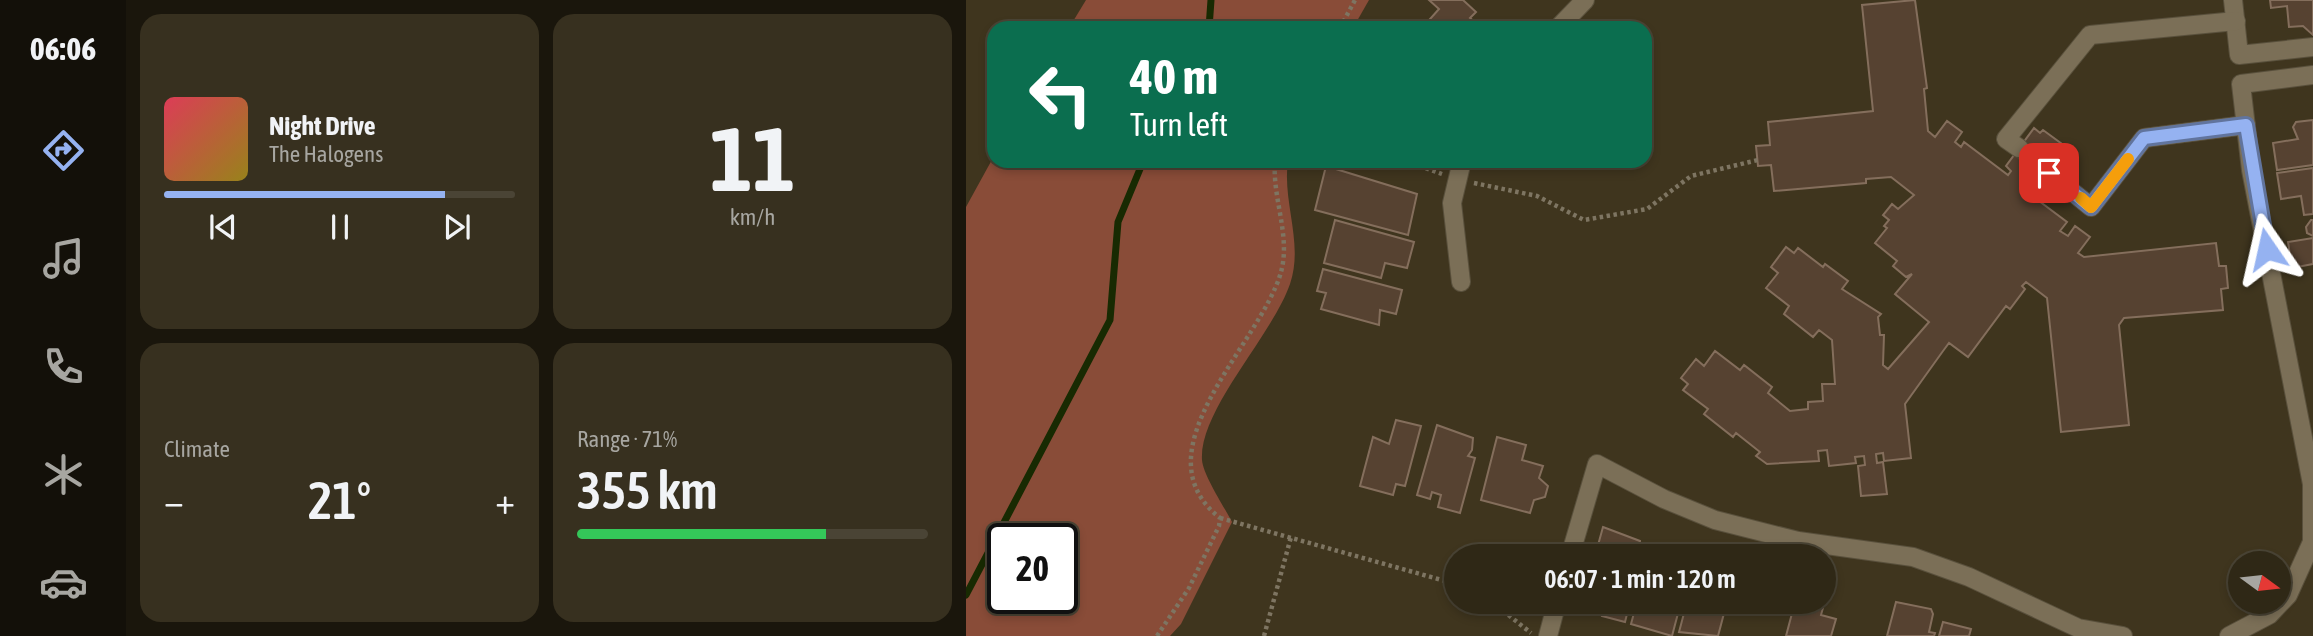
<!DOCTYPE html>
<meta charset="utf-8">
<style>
body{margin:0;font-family:"Asap Condensed",sans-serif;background:#37301f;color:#f1f3f6;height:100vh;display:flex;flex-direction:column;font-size:26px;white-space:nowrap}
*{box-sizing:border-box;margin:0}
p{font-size:23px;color:#a7a6a1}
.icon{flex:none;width:38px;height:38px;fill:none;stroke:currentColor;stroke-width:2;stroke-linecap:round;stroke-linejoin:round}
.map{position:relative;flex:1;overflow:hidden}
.details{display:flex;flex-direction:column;gap:14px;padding:14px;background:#1a160c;width:840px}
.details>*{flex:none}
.banner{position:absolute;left:21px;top:21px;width:665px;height:147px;border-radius:21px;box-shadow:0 4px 10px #0003,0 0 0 2px #4a4435;background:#0b6e4f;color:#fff;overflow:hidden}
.needle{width:46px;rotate:105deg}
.fabs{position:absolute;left:1262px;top:551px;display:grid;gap:14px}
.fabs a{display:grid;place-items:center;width:63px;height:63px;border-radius:50%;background:#2f2816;box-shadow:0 4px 10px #0003,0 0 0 2px #4a4435;font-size:35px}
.speed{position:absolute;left:21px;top:523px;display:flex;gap:14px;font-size:35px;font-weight:700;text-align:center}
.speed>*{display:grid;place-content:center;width:91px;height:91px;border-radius:50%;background:#2f2816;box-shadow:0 4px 10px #0003,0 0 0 2px #4a4435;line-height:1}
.speed .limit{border:4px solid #111;border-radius:10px;background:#fff;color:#111}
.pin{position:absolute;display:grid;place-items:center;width:60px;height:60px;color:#fff;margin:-30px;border-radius:14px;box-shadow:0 4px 10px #0006}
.me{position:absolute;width:77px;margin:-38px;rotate:349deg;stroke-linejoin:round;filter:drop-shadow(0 0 5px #0008)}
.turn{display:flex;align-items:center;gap:24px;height:147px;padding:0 28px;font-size:32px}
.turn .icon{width:91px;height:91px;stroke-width:2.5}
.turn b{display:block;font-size:49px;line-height:60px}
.big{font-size:52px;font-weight:600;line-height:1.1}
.details .widget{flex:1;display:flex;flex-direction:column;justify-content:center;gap:10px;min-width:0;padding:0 24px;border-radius:21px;background:#37301f}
.details .dial{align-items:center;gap:0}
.dial b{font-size:91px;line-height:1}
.song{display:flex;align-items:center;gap:21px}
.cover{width:84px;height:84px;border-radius:10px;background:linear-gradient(135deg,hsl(350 70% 55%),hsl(50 70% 35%))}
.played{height:7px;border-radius:4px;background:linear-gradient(90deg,#95b2f1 80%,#4a4435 80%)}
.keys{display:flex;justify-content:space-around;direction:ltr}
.heat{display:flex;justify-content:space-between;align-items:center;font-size:38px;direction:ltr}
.charge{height:10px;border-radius:5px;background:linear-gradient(90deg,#34c759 71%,#4a4435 0)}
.details .tiles{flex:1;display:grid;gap:14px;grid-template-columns:repeat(2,1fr)}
.trip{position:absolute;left:478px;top:544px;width:392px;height:70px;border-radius:35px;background:#2f2816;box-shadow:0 4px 10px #0003,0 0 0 2px #4a4435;font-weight:600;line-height:70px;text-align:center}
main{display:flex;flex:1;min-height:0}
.menu{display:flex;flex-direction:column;width:126px;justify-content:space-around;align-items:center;background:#131009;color:#a7a6a1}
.menu .icon{width:49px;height:49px}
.menu .selected{color:#95b2f1}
.menu b{font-size:32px;color:#f1f3f6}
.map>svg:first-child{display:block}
</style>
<main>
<nav class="menu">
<b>06:06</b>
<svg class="icon selected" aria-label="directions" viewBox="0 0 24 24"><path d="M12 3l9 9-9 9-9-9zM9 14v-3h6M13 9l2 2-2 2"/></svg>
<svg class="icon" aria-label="music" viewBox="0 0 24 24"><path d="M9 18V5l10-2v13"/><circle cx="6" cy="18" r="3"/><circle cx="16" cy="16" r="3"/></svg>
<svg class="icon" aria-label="phone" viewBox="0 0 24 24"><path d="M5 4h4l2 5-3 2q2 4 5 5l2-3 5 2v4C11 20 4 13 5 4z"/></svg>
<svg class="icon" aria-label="climate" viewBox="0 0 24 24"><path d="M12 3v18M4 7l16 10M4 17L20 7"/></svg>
<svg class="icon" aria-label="car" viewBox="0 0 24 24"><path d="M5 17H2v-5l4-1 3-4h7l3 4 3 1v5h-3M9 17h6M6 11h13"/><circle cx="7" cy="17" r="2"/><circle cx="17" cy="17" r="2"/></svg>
</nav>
<section class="details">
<div class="tiles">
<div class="widget">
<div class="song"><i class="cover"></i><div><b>Night Drive</b><p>The Halogens</p></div></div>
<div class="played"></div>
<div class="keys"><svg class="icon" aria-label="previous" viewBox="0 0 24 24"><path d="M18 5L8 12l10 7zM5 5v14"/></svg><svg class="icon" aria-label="pause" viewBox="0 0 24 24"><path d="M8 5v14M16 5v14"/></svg><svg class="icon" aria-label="next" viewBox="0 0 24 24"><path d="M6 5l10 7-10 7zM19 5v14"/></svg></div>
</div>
<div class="widget dial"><b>11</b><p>km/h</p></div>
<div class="widget"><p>Climate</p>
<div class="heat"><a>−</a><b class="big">21°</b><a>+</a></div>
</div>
<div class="widget"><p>Range · 71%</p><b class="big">355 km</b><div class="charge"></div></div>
</div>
</section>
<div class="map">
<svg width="1347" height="636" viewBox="0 0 1347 636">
<rect width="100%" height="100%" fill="#3f351e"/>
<!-- green -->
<g fill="#894c38" fill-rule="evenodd">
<path d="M120,0H403L387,28H103Z"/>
<path d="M28,156V161H322C316,202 338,243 324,284C306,336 233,410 236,460C237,475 259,508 266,522L215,624L204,636H0V207ZM37,539H96V598H37Z"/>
</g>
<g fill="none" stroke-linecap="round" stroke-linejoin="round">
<!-- stream -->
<g stroke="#182a02" stroke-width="7">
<path d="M243,28L245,0"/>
<path d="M0,595L144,320L152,222L174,169V161"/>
</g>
</g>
<!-- building -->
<g fill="#564231" stroke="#846e5c" stroke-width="2">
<path d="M463,0H497L510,12L504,18L516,28H456L473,9Z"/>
<path d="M949,0L961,88L958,89L962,131L969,137L981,121L996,132L989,142L995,147L998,142L1042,175L1045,171L1040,166L1068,128L1074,133L1077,130L1096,144L1093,148L1098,152L1069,191L1060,184L1057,189L1101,222L1094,231L1102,236L1109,226L1124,237L1112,253L1118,257L1250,243L1253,266H1260L1262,288L1255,289L1257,310L1158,318L1153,325L1163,425L1095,432L1081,298L1060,282L1056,286L1059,289L1044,309L1040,306L1002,357L983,343L977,351L939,404L945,458L918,461L917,453L910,454L911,463L917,462L921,494L895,496L892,466L899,465L898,456L889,457L890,463L863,466L861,450L852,451L853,461L801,464L790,456L794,452L770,433L767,437L738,414L742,409L717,390L722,384L715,378L730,359L738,366L749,351L774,370L778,365L806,387L802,393L824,411L842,409V402L857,401L856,384H869L866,340L853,330L847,337L818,314L823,306L800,288L812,273L805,267L820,247L828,253L832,248L857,267L859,264L882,281L876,289L915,314L912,317L914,335H918L917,365L922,369L963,322L929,294L946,274L940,277L927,266L931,261L909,243L921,228L918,226L923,220L917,215L926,204L932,209L948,195L925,177L900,179V183L808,191L805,165L792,166L790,146L804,145L802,122L907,111L896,5Z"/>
<path d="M1304,0H1347V35L1337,26L1323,27L1321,6L1305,8Z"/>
<path d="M1347,120V165L1311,170L1307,143L1332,139L1327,127L1330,122Z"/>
<path d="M360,166L451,194L442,235L349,210Z"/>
<path d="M1347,168V214L1338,215L1335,196L1315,199L1311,173Z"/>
<path d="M369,220L448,242L441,268L419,263L415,278L358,263Z"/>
<path d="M1345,220H1347V236L1341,233L1340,227Z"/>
<path d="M1347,238V264L1326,268L1322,242Z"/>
<path d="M357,269L436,290L430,314L414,310L413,325L355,309L360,293L351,291Z"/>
<path d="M430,420L455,426L439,486L430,484L427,495L394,486L407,437L423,444Z"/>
<path d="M471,425L507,438L506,450L502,456L509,458L494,513L472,507L475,495L466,492L464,499L451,495Z"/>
<path d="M531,437L560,445L556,460L577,466L573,478L582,486L579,497L568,500L564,513L515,500Z"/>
<path d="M637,527L674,541L672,556H629Z"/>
<path d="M686,545L713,552L712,556H682Z"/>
<path d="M858,592L861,593L855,615L870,619L865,636H820L829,602H858Z"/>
<path d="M639,602H664L659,622L636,616Z"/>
<path d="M671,602H715L706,636L665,624Z"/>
<path d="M721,602H761L752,636L713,632Z"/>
<path d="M930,602L965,609L967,614L963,632L969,633L968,636H921Z"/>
<path d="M977,622L1005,629L1003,636H973Z"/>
</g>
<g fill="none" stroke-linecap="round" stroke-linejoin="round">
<!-- minor-tunnel -->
<path stroke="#594f3a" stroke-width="18" stroke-dasharray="18 9" stroke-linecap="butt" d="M1053,148L1083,173"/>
<defs>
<g id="minor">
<path d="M1267,0L1273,55L1347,47"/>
<path d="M592,28L619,0"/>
<path d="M1053,148L1040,139L1124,35L1270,21"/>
<path d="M1083,173L1125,207L1178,138L1280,125"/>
<path d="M495,282L486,203L496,161"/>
<path d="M604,556L631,464L698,499L749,520L832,541L947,557L1003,577L1112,628L1157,636"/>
<path d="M582,636L591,602"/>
<path d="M1263,636L1303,615L1322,595L1346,542V484L1285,170L1275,84L1347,75"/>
</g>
</defs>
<!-- minor casing -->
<use href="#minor" stroke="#59503c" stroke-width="20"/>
<!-- path -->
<g stroke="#7e7562" stroke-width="4.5" stroke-dasharray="3.5 3.5" stroke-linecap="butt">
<path d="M374,28L389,0"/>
<path d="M440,161L476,174"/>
<path d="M508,183L571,196L618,220L681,209L725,176L792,160"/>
<path d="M254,518L490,584"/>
<path d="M526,602L565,633"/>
<path d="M191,636L223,588L253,526L254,518C169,451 295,344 315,272C325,236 306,198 309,161"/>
<path d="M298,636L325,537"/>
</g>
<!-- minor -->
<use href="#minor" stroke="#7b6f57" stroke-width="18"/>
</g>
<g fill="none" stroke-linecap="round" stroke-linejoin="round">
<defs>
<path id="route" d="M1083,173L1125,207L1178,138L1280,125L1301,249"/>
</defs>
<!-- route casing -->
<use href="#route" stroke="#61749d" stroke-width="18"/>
<!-- route -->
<use href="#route" stroke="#95b2f1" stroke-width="12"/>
<!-- slow -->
<path stroke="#f59e0b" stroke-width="12" d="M1115,198L1125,207L1162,159"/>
</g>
</svg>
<div class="fabs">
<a><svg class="needle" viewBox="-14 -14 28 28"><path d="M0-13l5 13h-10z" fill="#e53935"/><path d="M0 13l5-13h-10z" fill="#a7a6a1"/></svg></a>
</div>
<div class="speed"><div class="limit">20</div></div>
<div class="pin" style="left:1083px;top:173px;background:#d93025"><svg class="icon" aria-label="arrive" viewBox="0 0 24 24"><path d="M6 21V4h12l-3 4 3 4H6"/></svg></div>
<svg class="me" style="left:1301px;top:249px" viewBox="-20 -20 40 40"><path d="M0-17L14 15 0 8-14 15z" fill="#95b2f1" stroke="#fff" stroke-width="4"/></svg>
<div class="trip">06:07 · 1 min · 120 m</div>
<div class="banner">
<div class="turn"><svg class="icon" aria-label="left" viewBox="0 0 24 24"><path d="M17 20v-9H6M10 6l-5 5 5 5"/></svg><div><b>40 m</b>Turn left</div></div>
</div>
</div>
</main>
